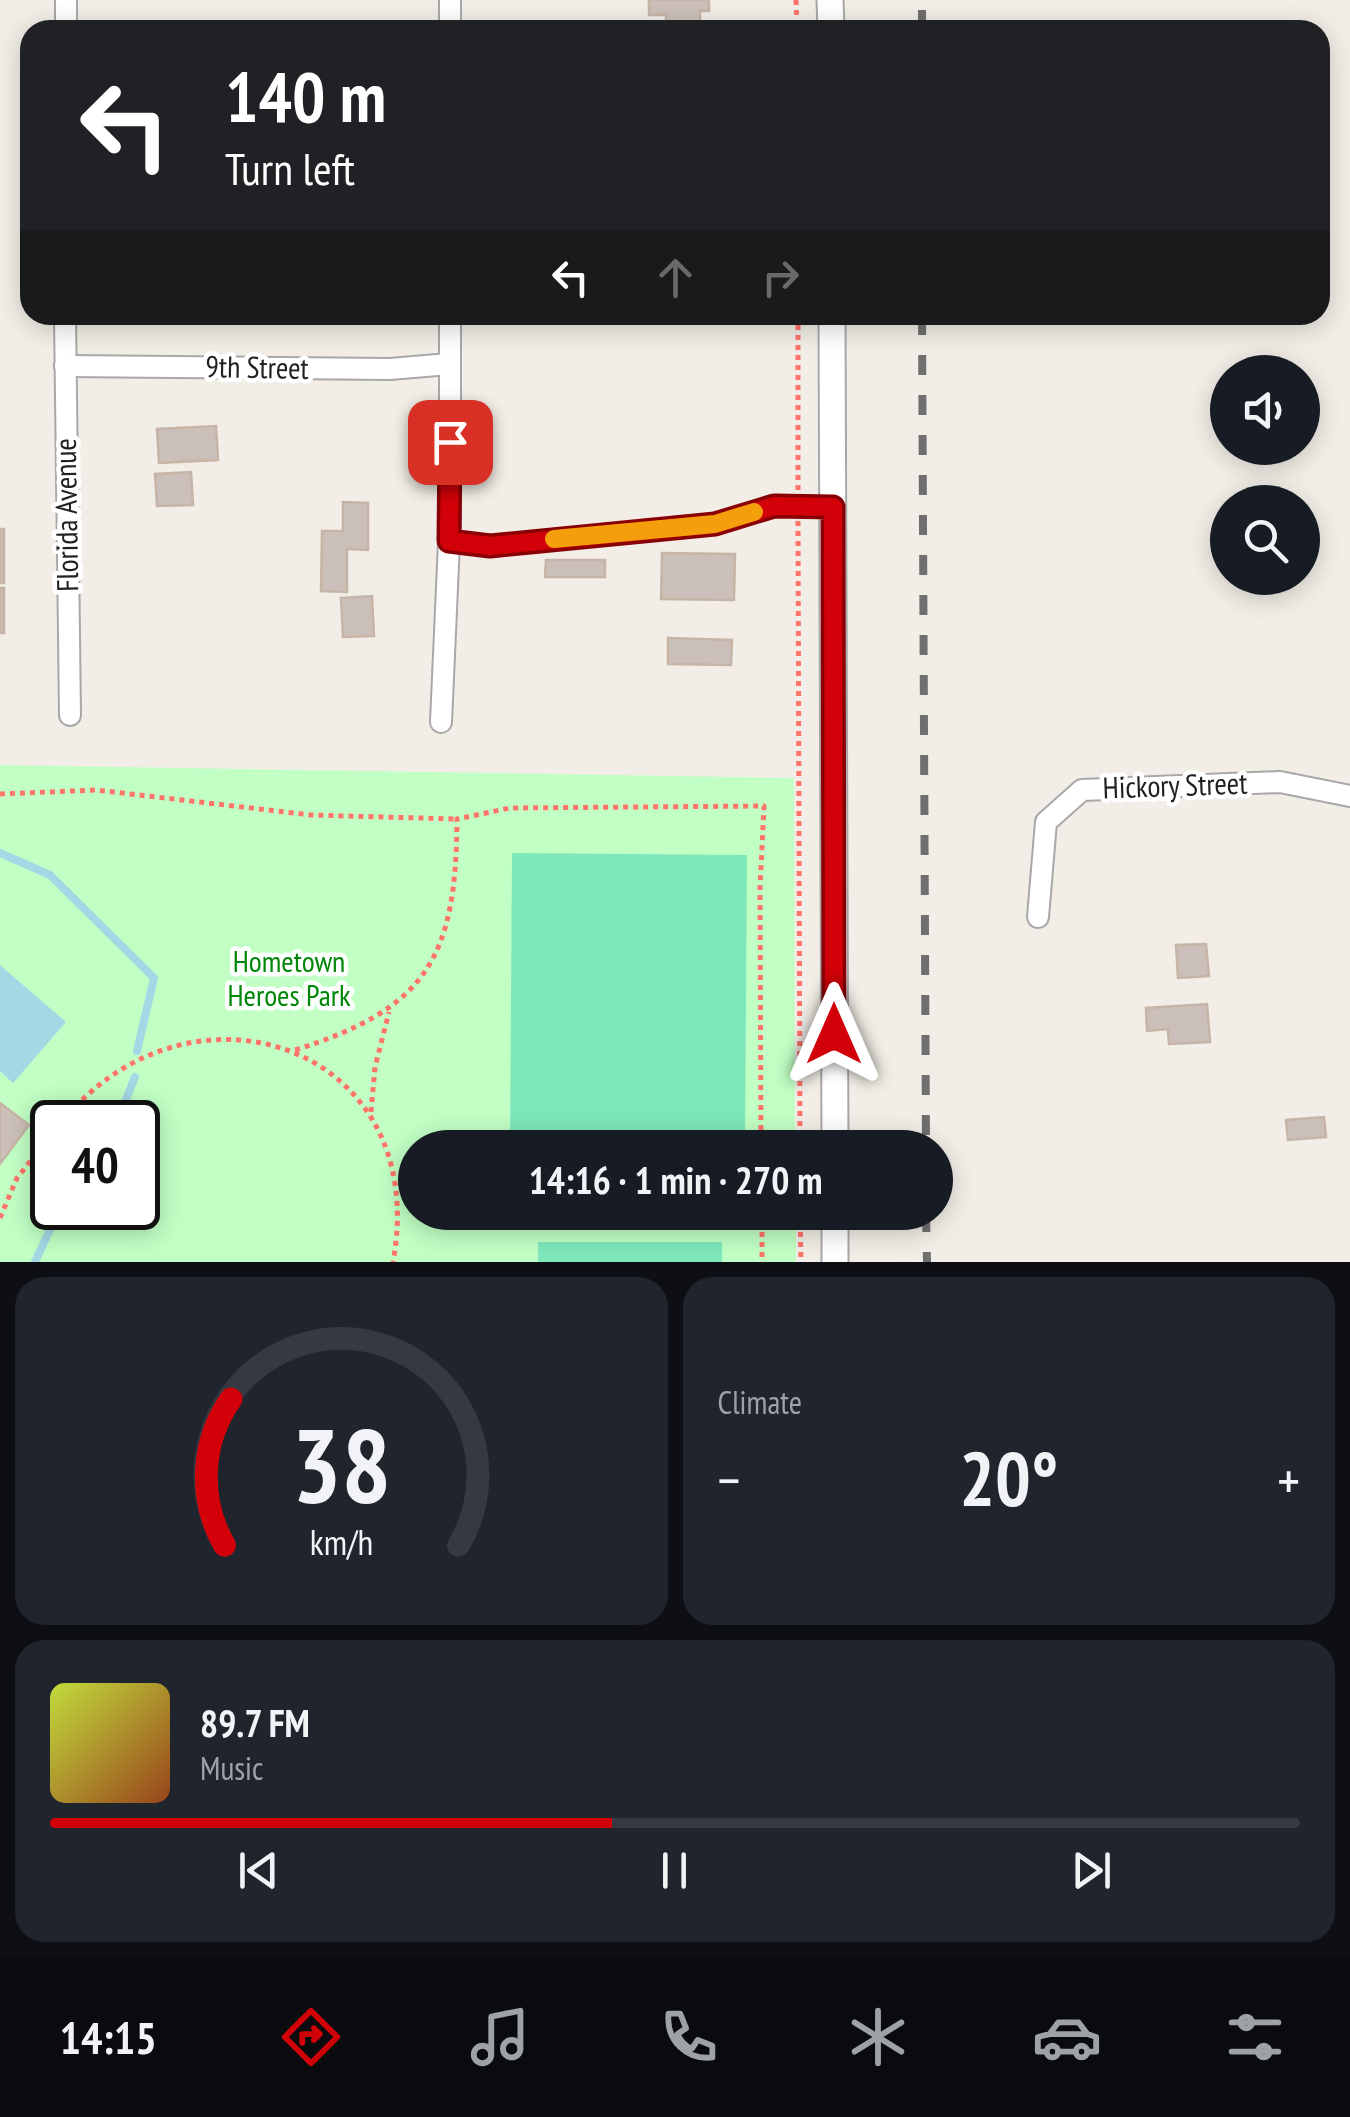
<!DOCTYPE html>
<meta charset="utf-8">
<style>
body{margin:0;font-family:"PT Sans Narrow",sans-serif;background:#20242c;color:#f1f3f6;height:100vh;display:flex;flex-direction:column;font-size:38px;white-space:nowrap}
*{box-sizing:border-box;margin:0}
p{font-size:32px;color:#9ea1a6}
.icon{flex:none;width:55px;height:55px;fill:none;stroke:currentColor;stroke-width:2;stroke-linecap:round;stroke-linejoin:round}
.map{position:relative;height:1262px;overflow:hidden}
.drawer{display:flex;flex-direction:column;gap:15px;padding:15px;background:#0d0f14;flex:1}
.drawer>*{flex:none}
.banner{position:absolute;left:20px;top:20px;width:1310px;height:305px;border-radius:30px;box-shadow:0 5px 25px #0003;background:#202124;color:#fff;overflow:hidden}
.tools{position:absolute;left:1210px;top:355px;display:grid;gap:20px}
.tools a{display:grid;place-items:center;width:110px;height:110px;border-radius:50%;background:#171b24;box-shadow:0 5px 25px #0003;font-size:50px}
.speed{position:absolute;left:30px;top:1100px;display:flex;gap:20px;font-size:50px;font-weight:700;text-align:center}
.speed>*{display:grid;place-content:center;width:130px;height:130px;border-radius:50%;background:#171b24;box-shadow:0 5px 25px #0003;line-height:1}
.speed .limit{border:5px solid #111;border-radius:15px;background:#fff;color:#111}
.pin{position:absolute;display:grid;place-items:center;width:85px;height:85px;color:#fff;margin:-42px;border-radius:20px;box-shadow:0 5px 15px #0006}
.me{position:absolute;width:110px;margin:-55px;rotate:0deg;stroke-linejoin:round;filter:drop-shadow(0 0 8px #0008)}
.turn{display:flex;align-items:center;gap:35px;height:210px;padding:0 40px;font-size:45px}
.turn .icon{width:130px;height:130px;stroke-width:2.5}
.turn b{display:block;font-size:70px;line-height:85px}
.lanes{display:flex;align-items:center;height:95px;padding:0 40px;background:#0003;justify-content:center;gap:50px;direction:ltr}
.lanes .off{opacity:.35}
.big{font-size:75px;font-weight:700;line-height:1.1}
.drawer .widget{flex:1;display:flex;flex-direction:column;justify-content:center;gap:15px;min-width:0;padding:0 35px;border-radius:30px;background:#20242c}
.drawer .dial{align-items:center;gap:0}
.dial svg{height:260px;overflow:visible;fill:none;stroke:#363941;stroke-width:7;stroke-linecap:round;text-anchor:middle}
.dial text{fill:#f1f3f6;stroke:none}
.song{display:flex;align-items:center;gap:30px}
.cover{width:120px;height:120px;border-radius:15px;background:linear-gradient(135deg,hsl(70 70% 55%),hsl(20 70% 35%))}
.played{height:10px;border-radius:5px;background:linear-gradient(90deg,#d20008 45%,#363941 45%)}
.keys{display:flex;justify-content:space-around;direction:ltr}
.heat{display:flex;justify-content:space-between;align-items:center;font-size:55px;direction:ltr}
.drawer .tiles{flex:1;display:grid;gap:15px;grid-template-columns:1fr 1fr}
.widget:last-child{grid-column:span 2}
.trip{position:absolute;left:398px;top:1130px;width:555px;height:100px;border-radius:50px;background:#171b24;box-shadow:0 5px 25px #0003;font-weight:700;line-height:100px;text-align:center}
.menu{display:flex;height:160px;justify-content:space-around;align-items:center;background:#090b0e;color:#9ea1a6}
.menu .icon{width:70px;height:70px}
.menu .current{color:#d20008}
.menu b{font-size:45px;color:#f1f3f6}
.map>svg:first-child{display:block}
</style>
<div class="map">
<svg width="1350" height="1262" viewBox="0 0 1350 1262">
<rect width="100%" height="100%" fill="#f2eee7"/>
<!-- park -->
<path fill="#c1ffc4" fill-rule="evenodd" d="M0,765L794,778L795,1147L415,1148V1212L796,1213V1262H0ZM52,1122H138V1208H52Z"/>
<!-- pitch -->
<g fill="#7ee8bb">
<path d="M512,853L747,855L745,1147H510Z"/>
<rect x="538" y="1242" width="184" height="20"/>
</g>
<!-- water -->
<path fill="#a3d8e4" d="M0,965L66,1022L13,1083L0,1071Z"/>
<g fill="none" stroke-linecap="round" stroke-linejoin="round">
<!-- stream -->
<g stroke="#a3d8e4" stroke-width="8">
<path d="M0,853L50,875L154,978L137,1051"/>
<path d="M117,1122L135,1077"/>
<path d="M35,1262L60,1208"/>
</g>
</g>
<!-- building -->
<g fill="#cbc0b9" stroke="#c6b4a7" stroke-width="2.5">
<path d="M649,0H709V11H700V30H666V15H649Z"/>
<path d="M216,426L218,460L159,463L157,429Z"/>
<path d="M191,472L193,505L157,506L155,474Z"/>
<path d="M343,502L368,503V550L347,549V592L321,591L322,531H343Z"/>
<rect x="0" y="529" width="4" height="54"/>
<path d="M662,553L735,554L734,600L661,599Z"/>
<path d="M546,560H605V577H545Z"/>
<rect x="0" y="588" width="4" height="45"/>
<path d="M372,596L374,636L343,637L341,598Z"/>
<path d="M668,638L732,640L731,665L668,664Z"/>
<path d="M1206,944L1209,976L1178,978L1176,945Z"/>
<path d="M1207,1004L1210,1042L1169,1044L1168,1029L1147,1031L1146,1008Z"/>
<path d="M0,1103L29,1125L0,1164Z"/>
<path d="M1324,1117L1326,1137L1288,1140L1286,1120Z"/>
</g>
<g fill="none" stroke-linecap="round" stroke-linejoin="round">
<defs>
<path id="service" d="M449,541L490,546L715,524L774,506L832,507"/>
<g id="minor">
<path d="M66,30V0"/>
<path d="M450,30V0"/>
<path d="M65,315L70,715"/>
<path d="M65,366L390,369L449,364"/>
<path d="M441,722L450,520V315"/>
<path d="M1038,917L1046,822L1082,790L1280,782L1350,796"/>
</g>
<g id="tertiary">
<path d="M830,0L831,30"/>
<path d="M832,315L835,1148"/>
<path d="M835,1212V1262"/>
</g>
</defs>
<!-- service casing -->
<use href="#service" stroke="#a8a8a8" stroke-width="14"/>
<!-- minor casing -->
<use href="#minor" stroke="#a8a8a8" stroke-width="24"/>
<!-- tertiary casing -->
<use href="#tertiary" stroke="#a8a8a8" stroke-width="29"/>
<!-- path -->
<g stroke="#ff746b" stroke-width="5" stroke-dasharray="5 5" stroke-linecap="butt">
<path d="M796,0L797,30"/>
<path d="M798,315V490"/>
<path d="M798,521L800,1148"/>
<path d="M0,794L96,790L311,815L455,819"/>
<path d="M295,1050C429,1008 456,956 457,819L510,808L764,806L760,888L761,1148"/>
<path d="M371,1112L375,1067L389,1012"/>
<path d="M62,1122C190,964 433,1045 393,1262"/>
<path d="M762,1212V1262"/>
<path d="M800,1212L801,1262"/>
<path d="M0,1218L17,1178L52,1134"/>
</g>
<!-- service -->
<use href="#service" stroke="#fff" stroke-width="10"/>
<!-- minor -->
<use href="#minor" stroke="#fff" stroke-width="20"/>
<!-- tertiary -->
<use href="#tertiary" stroke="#fff" stroke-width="25"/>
<!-- rail -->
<g stroke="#6f6f6f" stroke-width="8" stroke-dasharray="20 20" stroke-linecap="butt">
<path d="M922,30V0"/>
<path d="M922,315L926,1148"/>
<path d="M926,1212L927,1262"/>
</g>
</g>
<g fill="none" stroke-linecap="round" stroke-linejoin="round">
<defs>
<path id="route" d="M450,442L449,541L490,546L715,524L774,506L833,507L834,1034"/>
</defs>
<!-- route casing -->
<use href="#route" stroke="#880005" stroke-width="25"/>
<!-- route -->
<use href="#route" stroke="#d20008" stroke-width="18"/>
<!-- slow -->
<path stroke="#f59e0b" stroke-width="18" d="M554,539L715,524L754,512"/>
</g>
<g text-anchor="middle" stroke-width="9" stroke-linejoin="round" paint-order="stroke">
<!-- street labels -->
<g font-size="30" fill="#212121" stroke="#fff">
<text transform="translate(257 368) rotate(1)" y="10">9th Street</text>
<text transform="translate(67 515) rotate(-91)" y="10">Florida Avenue</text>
<text transform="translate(1175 786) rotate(-2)" y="10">Hickory Street</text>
</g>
<!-- park labels -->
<g font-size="30" fill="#018708" stroke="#fff">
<text x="289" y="972">Hometown<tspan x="289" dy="34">Heroes Park</tspan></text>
</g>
</g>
</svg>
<div class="tools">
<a><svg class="icon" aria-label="sound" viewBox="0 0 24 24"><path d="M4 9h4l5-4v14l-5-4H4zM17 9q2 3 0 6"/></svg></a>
<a><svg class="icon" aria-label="search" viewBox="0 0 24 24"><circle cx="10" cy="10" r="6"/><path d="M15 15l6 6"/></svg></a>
</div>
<div class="speed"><div class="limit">40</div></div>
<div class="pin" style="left:450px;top:442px;background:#d93025"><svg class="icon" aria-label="arrive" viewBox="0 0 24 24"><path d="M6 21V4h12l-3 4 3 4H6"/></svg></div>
<svg class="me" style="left:834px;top:1034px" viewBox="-20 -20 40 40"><path d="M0-17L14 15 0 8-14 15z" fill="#d20008" stroke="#fff" stroke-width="4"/></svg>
<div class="trip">14:16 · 1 min · 270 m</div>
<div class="banner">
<div class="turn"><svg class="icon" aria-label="left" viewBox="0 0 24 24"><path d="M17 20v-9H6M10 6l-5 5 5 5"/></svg><div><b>140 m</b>Turn left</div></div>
<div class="lanes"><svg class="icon" aria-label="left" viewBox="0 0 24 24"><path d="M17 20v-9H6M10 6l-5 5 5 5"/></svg><svg class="icon off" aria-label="ahead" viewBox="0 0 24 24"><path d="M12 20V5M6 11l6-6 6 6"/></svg><svg class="icon off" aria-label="right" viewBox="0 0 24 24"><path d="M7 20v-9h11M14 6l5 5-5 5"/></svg></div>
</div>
</div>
<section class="drawer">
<div class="tiles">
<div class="widget dial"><svg viewBox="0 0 100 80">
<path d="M14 69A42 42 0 1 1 86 69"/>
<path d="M14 69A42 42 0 0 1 16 24" stroke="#d20008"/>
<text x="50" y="56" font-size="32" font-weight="700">38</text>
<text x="50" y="72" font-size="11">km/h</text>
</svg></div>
<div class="widget"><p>Climate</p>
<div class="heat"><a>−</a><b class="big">20°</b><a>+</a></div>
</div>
<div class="widget">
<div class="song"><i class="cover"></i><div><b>89.7 FM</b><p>Music</p></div></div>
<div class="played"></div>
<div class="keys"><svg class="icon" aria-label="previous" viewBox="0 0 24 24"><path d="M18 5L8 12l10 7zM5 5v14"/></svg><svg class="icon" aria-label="pause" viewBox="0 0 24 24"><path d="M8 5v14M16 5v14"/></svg><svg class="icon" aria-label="next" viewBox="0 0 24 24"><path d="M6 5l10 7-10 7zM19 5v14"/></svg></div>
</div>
</div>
</section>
<nav class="menu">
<b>14:15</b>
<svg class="icon current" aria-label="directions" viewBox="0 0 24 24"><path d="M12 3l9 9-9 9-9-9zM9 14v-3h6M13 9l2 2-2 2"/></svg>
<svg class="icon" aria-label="music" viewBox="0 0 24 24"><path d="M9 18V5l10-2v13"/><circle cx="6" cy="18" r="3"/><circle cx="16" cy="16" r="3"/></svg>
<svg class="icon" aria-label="phone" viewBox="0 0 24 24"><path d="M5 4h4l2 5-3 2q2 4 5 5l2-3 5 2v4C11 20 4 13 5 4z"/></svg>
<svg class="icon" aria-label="climate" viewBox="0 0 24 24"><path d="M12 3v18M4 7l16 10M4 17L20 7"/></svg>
<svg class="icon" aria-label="car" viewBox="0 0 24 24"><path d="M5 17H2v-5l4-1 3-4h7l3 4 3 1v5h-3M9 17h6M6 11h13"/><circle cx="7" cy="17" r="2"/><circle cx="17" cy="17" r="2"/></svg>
<svg class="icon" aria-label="filters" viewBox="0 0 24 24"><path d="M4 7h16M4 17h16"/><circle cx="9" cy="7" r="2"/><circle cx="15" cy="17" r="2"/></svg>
</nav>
